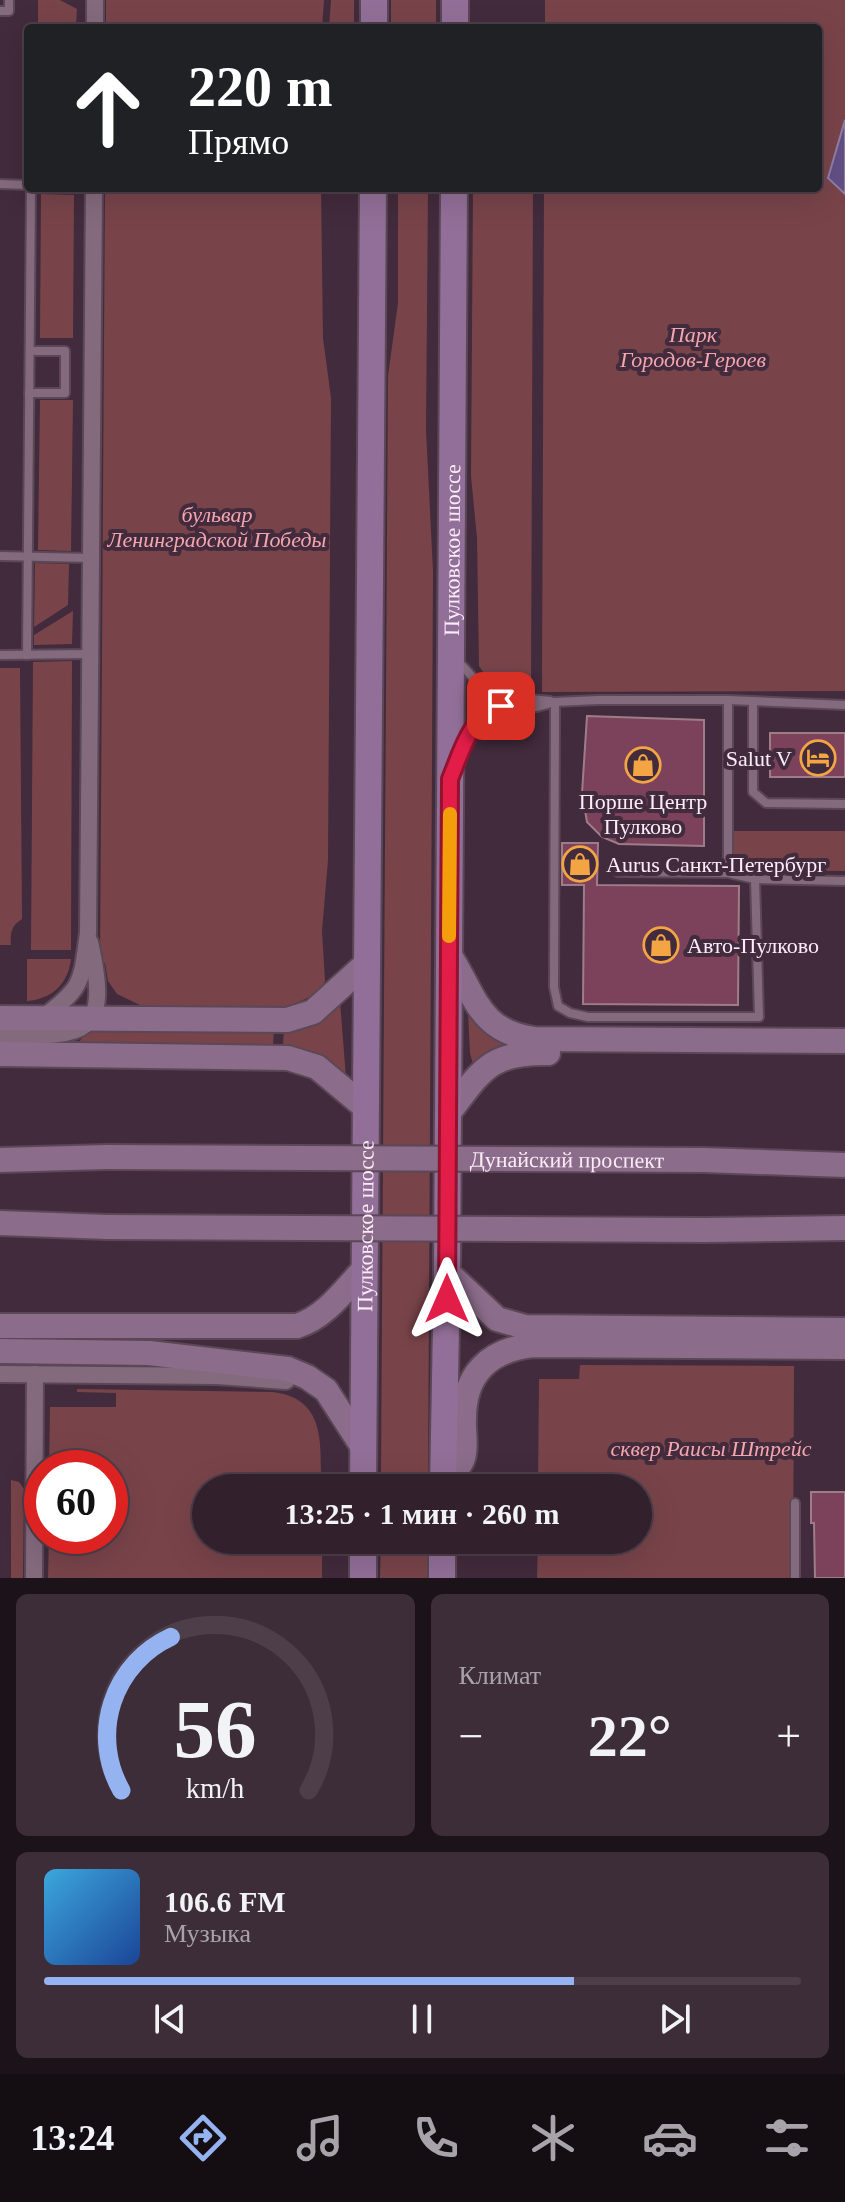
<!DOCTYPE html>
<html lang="ru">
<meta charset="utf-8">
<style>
body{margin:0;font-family:"Times New Roman",serif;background:#3d2d39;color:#f1f3f6;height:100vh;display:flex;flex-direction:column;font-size:30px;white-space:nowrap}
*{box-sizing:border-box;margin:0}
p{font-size:26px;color:#a8a3aa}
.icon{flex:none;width:44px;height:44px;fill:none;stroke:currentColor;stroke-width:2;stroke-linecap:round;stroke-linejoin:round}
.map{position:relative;height:1578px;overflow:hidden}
.details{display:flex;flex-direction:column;gap:16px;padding:16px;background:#1c1219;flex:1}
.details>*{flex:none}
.banner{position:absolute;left:24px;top:24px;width:798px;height:168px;border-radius:8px;box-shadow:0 8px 32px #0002,0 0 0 2px #4d3e49;background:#202124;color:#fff;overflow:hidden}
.speed{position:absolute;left:24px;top:1450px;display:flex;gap:16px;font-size:40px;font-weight:700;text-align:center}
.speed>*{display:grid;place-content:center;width:104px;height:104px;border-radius:50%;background:#32202d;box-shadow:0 8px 32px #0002,0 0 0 2px #4d3e49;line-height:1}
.speed .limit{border:12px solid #d22;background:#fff;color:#111}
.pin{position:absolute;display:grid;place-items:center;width:68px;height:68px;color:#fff;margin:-34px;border-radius:16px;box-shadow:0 4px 12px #0006}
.me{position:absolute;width:88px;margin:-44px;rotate:0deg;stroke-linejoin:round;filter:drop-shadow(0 0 6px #0008)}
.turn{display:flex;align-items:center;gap:28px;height:168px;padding:0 32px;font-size:36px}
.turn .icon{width:104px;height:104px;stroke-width:2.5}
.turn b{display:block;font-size:56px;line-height:68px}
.big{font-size:60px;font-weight:700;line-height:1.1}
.details .tile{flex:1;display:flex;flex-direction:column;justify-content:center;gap:12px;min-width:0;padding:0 28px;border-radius:12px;background:#3d2d39}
.details .dial{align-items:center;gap:0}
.dial svg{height:208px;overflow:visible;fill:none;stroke:#4d3e49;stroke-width:7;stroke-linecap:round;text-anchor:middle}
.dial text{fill:#f1f3f6;stroke:none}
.song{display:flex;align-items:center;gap:24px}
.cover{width:96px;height:96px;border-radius:12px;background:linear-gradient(135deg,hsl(200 70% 55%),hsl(220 70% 35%))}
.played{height:8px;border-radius:4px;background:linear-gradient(90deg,#95b2f1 70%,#4d3e49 70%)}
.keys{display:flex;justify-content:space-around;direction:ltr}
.heat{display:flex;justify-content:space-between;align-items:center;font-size:44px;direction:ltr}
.details .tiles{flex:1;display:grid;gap:16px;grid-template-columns:1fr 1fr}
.tile:last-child{grid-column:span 2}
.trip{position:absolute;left:192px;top:1474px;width:460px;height:80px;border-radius:40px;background:#32202d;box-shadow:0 8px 32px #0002,0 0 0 2px #4d3e49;font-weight:700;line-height:80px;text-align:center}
.dock{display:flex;height:128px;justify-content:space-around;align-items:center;background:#140d12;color:#a8a3aa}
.dock .icon{width:56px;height:56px}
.dock .selected{color:#95b2f1}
.dock b{font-size:36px;color:#f1f3f6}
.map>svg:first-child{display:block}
</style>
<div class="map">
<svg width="845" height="1578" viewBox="0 0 845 1578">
<rect width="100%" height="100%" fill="#422b3c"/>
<!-- green -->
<g fill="#78444a">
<path d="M38,0H60L77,9L76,28H38Z"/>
<path d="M106,0H324L322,28H106Z"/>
<path d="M331,0H354V28H329Z"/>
<rect x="391" y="0" width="45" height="28"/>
<path d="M545,0H845V691L542,692L544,188H818V28H545Z"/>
<path d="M105,188H321L323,338L331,398L328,860L322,931L325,981L321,989L312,996L289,1006H142L117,994L108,981L105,963L100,962Z"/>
<path d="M398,188H428L426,430L433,571L428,1487L425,1488C402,1488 395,1492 381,1472L388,376L398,303Z"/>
<path d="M473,188H533L531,690C512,690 489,684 479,666L477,538L471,476Z"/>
<path d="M41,194L74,195L73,338H40Z"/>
<path d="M40,400H73L71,551L38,550Z"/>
<path d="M35,563L69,564L68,605L34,627Z"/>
<path d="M73,611L72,644L34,645V635Z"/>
<path d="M72,661L71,950H31L33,662Z"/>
<path d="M0,668H20L22,919C11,926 10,933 11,945H0Z"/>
<path d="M733,831H845V871L749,870L748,863L734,862Z"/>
<path d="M27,959H71C68,984 52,999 27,1001Z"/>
<path d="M340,1001L346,1078L283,1047L284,1026Z"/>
<path d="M468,1013C482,1029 497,1037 517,1043L492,1051L473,1064L470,1053Z"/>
<path d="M91,1026H274L273,1047L76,1046Z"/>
<path d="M580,1365L794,1366L793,1578H537L538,1540H638V1488H538L539,1379H579Z"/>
<path d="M77,1389L273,1392C328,1399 320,1447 321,1488H206V1540H322V1578H48L49,1536H110V1468H49L50,1407H116V1393L77,1392Z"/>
<path d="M11,1480L19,1482L24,1489L23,1578H11Z"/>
<path d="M381,1540H427V1578H380Z"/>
</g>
<!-- water -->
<path fill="#624f85" stroke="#907ea7" stroke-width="2" d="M845,120V194L828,178Z"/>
<!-- building -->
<g fill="#7d425b" stroke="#9e7d89" stroke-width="2">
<path d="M587,716L704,720V846L619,844L602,837L587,822L582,793Z"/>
<rect x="770" y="733" width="75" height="44"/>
<path d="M562,843H598L597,885L739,886L738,1005L583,1004L584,885H562Z"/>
<path d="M811,1492H845V1578H815L814,1523H811Z"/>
</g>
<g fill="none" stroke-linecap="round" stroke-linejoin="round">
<defs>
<g id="lane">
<path d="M0,11H9V0"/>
<path d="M0,184L28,185"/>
<path d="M29,393H65V351H30"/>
<path d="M0,556L91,558"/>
<path d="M0,655L91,654"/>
<path d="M27,655L31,188"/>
<path d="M457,660L477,682L503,696L550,701"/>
<path d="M753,701V792L766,803L845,804"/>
<path d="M555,702L554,987L558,1006L570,1013L588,1017H759L755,879"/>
<path d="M460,756L482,715L501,706L537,707L555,702L598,700H728L845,705"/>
<path d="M618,872L728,873L755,879L845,881"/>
<path d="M728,873V700"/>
<path d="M795,1578V1503"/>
</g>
<g id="street">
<path d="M95,28V0"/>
<path d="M42,1018C84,987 81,982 88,933L94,188"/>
<path d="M0,1035C84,1036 112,1039 90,942"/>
<path d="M0,1374L217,1376L286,1381"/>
<path d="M34,1578L35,1374"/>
</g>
<g id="secondary">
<path d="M449,954C476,996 478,1031 534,1039L845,1041"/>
<path d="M0,1018L287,1020L313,1012L367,963"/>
<path d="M0,1054L288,1058L317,1067L366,1108"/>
<path d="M448,1114C482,1070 489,1052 548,1053"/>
<path d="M0,1160L107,1157"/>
<path d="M704,1160L845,1165"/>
<path d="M0,1223L107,1227"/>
<path d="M704,1230L845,1228"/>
<path d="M447,1272L497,1319L525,1327L845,1330"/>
<path d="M0,1326H297C326,1317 345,1289 365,1268"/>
<path d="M0,1351L149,1353L288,1369L307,1377L326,1390L364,1449"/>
<path d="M443,1483C449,1476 461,1466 463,1458C467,1447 463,1430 464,1419C464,1374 489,1350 533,1345L845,1347"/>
</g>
<g id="primary">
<path d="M374,28V0"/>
<path d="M455,28V0"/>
<path id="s1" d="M363,1488L373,188"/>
<path id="s2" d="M443,1488L447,1272L454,188"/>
<path d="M363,1578V1540"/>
<path d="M442,1578V1540"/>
</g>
</defs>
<!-- lane casing -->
<use href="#lane" stroke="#5b4756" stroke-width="12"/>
<!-- street casing -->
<use href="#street" stroke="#5b4756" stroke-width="20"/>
<!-- secondary casing -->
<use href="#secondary" stroke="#5b4756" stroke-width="28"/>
<!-- primary casing -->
<use href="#primary" stroke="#5b4756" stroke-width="30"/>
<!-- lane -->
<use href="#lane" stroke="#846a7d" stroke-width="8"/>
<!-- street -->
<use href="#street" stroke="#846a7d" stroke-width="16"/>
<!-- secondary -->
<use href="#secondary" stroke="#8b6c8a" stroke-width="24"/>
<!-- primary -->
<use href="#primary" stroke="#926f98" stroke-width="26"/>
<defs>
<g id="secondary-bridge">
<path id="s3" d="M107,1157L704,1160"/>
<path d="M107,1227L704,1230"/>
</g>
</defs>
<!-- secondary-bridge casing -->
<use href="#secondary-bridge" stroke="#5b4756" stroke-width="28" stroke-linecap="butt"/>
<!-- secondary-bridge -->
<use href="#secondary-bridge" stroke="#8b6c8a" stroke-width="24"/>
</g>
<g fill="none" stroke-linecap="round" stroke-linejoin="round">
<defs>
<path id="route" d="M447,1299L450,779C461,753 470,715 501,706"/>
</defs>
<!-- route casing -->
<use href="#route" stroke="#92132f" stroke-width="20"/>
<!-- route -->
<use href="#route" stroke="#e11d48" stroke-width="14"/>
<!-- slow -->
<path stroke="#f59e0b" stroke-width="14" d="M449,936L450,814"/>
</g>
<!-- icons -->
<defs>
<symbol id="hotel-ring" viewBox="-11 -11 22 22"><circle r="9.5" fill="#422b3c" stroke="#f3a443" stroke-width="1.5"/><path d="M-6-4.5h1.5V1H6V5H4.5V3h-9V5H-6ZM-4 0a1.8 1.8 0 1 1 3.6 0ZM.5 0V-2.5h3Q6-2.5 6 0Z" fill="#f3a443"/></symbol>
<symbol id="shop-ring" viewBox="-11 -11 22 22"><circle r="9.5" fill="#422b3c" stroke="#f3a443" stroke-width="1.5"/><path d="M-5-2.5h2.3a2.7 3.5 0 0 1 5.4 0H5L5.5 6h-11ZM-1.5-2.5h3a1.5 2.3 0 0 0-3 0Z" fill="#f3a443"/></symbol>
</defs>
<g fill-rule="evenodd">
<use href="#hotel-ring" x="798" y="738" width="40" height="40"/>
<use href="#shop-ring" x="623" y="745" width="40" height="40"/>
<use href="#shop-ring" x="560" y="844" width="40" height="40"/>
<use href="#shop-ring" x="641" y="925" width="40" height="40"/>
</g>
<g text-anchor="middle" stroke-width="8" stroke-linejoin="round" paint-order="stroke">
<!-- park labels -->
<g font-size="22" font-style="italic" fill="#f4a5ad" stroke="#422b3c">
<text x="693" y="342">Парк<tspan x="693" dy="25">Городов-Героев</tspan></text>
<text x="217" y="522">бульвар<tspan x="217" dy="25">Ленинградской Победы</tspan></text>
<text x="711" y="1456">сквер Раисы Штрейс</text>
</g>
<!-- street labels -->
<g font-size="22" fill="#fcecf7" stroke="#422b3c">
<text dy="8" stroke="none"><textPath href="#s2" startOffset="938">Пулковское шоссе</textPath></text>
<text dy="8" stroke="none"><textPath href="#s3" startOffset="460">Дунайский проспект</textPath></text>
<text dy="8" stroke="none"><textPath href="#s1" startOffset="262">Пулковское шоссе</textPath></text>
</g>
<!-- poi labels -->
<g font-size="22" fill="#fcecf7" stroke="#422b3c" text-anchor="start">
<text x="792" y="766" text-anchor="end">Salut V</text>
<text x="643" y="809" text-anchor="middle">Порше Центр<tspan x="643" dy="25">Пулково</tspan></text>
<text x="606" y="872">Aurus Санкт-Петербург</text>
<text x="687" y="953">Авто-Пулково</text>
</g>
</g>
</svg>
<div class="speed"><div class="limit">60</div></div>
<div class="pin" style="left:501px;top:706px;background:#d93025"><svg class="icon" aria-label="arrive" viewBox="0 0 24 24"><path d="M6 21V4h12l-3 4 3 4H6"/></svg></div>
<svg class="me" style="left:447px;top:1299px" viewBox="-20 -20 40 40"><path d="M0-17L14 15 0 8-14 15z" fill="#e11d48" stroke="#fff" stroke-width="4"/></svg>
<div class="trip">13:25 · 1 мин · 260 m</div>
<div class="banner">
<div class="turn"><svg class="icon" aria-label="ahead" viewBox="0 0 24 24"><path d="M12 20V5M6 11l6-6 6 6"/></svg><div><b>220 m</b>Прямо</div></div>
</div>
</div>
<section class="details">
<div class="tiles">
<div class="tile dial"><svg viewBox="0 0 100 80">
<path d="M14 69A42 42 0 1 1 86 69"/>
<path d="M14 69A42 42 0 0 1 33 10" stroke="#95b2f1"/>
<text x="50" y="56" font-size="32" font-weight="700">56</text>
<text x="50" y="72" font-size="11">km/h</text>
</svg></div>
<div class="tile"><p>Климат</p>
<div class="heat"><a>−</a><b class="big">22°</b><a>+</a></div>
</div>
<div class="tile">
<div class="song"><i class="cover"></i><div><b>106.6 FM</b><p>Музыка</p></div></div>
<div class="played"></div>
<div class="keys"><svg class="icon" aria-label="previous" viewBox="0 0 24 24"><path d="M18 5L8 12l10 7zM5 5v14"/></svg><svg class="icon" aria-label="pause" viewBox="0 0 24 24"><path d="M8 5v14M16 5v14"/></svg><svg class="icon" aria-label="next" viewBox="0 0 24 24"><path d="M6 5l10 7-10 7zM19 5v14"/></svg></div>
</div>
</div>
</section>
<nav class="dock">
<b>13:24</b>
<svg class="icon selected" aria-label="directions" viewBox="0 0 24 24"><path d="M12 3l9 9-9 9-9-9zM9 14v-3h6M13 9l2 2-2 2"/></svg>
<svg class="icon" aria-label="music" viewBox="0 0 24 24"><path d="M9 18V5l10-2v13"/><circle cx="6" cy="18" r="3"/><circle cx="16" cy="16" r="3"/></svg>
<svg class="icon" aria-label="phone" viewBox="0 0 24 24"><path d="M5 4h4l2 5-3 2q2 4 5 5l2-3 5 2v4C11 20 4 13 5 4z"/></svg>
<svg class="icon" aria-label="climate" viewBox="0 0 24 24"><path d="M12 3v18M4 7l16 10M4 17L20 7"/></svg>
<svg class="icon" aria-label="car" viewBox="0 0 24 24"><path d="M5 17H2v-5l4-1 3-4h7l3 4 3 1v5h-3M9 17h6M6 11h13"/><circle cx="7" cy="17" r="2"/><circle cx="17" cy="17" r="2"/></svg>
<svg class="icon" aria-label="filters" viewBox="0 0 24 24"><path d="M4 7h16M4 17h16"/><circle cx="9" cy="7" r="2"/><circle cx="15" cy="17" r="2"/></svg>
</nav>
